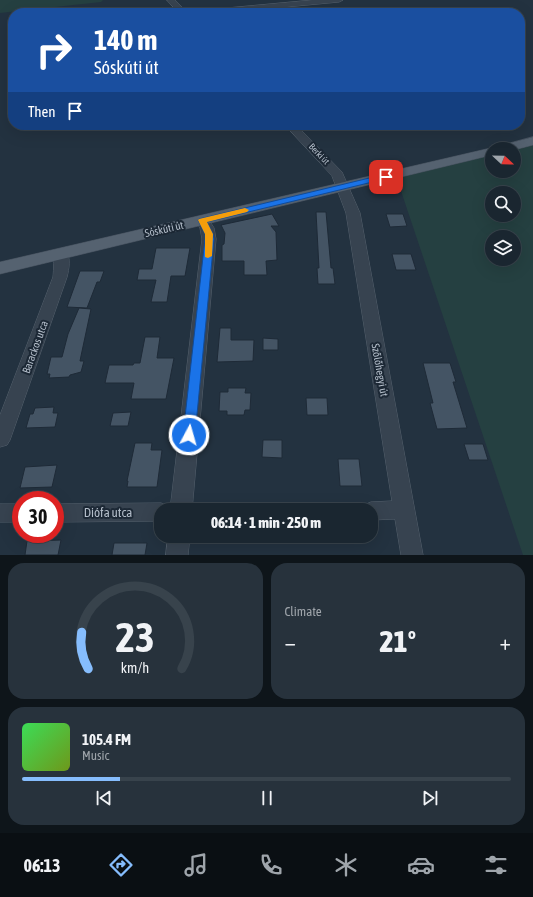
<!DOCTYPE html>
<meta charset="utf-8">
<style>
body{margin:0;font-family:"Asap Condensed",sans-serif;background:#27323c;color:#f1f3f6;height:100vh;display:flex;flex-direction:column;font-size:15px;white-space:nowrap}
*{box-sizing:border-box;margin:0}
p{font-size:13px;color:#9fa5ab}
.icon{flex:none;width:22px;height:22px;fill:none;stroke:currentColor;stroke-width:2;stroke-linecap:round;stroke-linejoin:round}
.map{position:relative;height:555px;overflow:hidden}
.drawer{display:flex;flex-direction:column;gap:8px;padding:8px;background:#0e151a;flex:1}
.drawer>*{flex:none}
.guide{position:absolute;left:8px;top:8px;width:517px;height:122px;border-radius:16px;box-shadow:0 4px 16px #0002,0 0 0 1px #38434c;background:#1a4fa0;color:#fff;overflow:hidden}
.needle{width:26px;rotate:112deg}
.fabs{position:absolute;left:485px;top:142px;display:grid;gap:8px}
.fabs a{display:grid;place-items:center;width:36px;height:36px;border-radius:50%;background:#1a2630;box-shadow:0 4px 16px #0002,0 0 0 1px #38434c;font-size:20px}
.speed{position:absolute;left:12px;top:491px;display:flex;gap:8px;font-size:20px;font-weight:700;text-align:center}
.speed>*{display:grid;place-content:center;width:52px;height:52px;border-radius:50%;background:#1a2630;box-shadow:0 4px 16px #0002,0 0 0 1px #38434c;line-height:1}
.speed .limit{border:6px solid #d22;background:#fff;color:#111}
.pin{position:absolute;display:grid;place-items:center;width:34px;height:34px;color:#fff;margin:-17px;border-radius:8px;box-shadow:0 2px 6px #0006}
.me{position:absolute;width:44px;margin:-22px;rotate:6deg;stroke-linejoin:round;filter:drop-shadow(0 0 3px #0008)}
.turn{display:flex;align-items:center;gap:14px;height:84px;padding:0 20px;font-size:18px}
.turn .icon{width:52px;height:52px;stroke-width:2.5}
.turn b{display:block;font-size:28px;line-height:34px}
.then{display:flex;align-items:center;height:38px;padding:0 20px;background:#0003;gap:8px;font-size:15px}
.big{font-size:30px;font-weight:800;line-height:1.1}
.drawer .widget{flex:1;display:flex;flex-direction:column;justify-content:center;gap:6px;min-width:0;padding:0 14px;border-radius:16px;background:#27323c}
.drawer .dial{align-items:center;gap:0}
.dial svg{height:104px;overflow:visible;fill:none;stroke:#38434c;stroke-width:7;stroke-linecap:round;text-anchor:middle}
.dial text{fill:#f1f3f6;stroke:none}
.song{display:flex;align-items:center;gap:12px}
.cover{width:48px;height:48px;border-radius:6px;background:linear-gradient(135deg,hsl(130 70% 55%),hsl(80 70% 35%))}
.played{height:4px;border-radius:2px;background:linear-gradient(90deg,#86bdfd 20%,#38434c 20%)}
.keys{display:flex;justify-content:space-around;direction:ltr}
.heat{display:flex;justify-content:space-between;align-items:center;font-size:22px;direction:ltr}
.drawer .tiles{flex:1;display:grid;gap:8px;grid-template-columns:1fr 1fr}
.widget:last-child{grid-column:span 2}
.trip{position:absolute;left:154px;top:503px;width:224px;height:40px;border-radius:16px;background:#1a2630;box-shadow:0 4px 16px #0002,0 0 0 1px #38434c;font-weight:800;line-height:40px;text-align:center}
.dock{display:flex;height:64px;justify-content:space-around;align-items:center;background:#0a0f13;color:#9fa5ab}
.dock .icon{width:28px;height:28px}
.dock .current{color:#86bdfd}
.dock b{font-size:18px;color:#f1f3f6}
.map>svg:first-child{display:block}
</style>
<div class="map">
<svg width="533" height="555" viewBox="0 0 533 555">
<rect width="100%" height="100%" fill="#233240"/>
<!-- green -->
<g fill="#254041" fill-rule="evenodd">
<path d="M0,0H103L101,2L0,13Z"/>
<path d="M533,139V555H523L399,185L386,173ZM492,149H514V171H492ZM492,193H514V215H492ZM492,237H514V259H492Z"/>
</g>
<!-- building -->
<g fill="#445464" stroke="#1e2a37">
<path d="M316,212H326L331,268H333L335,284H318L317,268H319Z"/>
<path d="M272,214L279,226H271L276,232L277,260L266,261L267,275H244V261H222V245L224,244L225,233L221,225Z"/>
<path d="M386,214H403L407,226L390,227Z"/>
<path d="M156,248H190L185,276H171L167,302H151L156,280H137L139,269H152Z"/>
<path d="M392,254H411L416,270H396Z"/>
<path d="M80,271H104L100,282H97L87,308L67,307Z"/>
<path d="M79,308L91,309L81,356L80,361H84L81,372L70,375L69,377L49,378L50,374H47L51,357H62L68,334Z"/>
<path d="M220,328H231V340H254L253,361L217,362Z"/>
<path d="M145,337H160L157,358H174L166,399H131L134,383H105L109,365H133L134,363H140Z"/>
<path d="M263,338L278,339V350H263Z"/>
<path d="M423,363H450L456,382H453L467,428L437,429L430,403H433Z"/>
<path d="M228,388H246L245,393H251L250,410H245L244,415H227V411H219L220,392H228Z"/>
<path d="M306,398H327L328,415H307Z"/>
<path d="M54,407L53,413H58L55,427L26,428L30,414H33L35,408Z"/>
<path d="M131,412L128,426H110L113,413Z"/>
<path d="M263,440H282V458L262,457Z"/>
<path d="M135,443H152L151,450H162L157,487H127L128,481H127Z"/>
<path d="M464,444H483L488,460H469Z"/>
<path d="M338,459H359L362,486H340Z"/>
<path d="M57,465L52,487L20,488L25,467Z"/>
<path d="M61,540L58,555H25L27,541Z"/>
<path d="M114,543H147L145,555H112Z"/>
</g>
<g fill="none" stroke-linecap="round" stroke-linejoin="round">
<defs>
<g id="minor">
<path d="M167,0H175L188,13H179Z"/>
<path d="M313,0H343L339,2L222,13H192L196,11Z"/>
<path d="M285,125H296L342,172L360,213L423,555H401L395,519L371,520V510H361L364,505L371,502L392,501L346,213L332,176Z"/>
<path d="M202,216L207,217L214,228L216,239L192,510H161V521L55,522V504L161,503L168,506L170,510L202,239L200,228L195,220L197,217Z"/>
<path d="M61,250L66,251C71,258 69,269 67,277L10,440L7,445L0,447V415L53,277C54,270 53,256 56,251Z"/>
<rect x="0" y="504" width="21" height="18"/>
<path d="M168,536H190L188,555H166Z"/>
</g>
<path id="major" d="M533,137V145L514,150L492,149V155L0,274V262L495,147Z"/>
</defs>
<!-- minor casing -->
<use href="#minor" stroke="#55616d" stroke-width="1"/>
<!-- major casing -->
<use href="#major" stroke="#444f5c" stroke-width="1"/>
<!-- minor -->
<use href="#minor" fill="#374350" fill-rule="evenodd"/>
<!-- major -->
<use href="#major" fill="#556270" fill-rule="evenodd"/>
</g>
<!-- route -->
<path fill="#1a73e8" stroke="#114b97" d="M386,174L390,177L389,178L207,222L213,234L214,239L195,435L193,438H185L183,435L205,239V234L198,220L199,219Z"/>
<!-- slow -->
<path fill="#f59e0b" d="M245,208L249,210L247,212L207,222L213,234L212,256L208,258L205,257V234L198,220L199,219Z"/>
<g text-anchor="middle" stroke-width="4" stroke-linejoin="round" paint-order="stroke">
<!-- far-street labels -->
<g font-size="9" fill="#b4beca" stroke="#1c2835">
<text transform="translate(319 154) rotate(46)" y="3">Berki út</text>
</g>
<!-- street labels -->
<g font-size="11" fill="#b4beca" stroke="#1c2835">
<text transform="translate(164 229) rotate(-13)" y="4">Sóskúti út</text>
<text transform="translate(35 347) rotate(-70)" y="4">Barackos utca</text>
<text transform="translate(380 370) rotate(80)" y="4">Szőlőhegyi út</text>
</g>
<!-- near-street labels -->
<g font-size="13" fill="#b4beca" stroke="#1c2835">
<text x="108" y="517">Diófa utca</text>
</g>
</g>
</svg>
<div class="fabs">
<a><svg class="needle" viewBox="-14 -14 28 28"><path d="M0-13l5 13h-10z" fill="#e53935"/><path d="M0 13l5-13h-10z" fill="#9fa5ab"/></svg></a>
<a><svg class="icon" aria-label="search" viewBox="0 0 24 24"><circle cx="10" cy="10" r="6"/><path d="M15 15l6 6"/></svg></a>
<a><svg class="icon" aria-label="layers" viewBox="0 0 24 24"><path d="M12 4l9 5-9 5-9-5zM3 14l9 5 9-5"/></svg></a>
</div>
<div class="speed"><div class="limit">30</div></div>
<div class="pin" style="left:386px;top:177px;background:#d93025"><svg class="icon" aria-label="arrive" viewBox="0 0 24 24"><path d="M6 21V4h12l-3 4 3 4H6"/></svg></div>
<svg class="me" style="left:189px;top:435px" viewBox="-20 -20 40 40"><circle r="17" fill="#1a73e8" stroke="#fff" stroke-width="3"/><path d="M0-11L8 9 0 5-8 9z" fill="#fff"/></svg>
<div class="trip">06:14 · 1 min · 250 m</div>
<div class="guide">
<div class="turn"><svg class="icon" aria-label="right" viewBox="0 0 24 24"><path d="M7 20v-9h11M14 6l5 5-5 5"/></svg><div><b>140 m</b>Sóskúti út</div></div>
<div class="then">Then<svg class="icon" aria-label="arrive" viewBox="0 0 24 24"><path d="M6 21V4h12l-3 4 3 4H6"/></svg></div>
</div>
</div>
<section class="drawer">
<div class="tiles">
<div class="widget dial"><svg viewBox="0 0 100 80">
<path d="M14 69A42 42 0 1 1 86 69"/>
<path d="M14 69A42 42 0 0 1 9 41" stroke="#86bdfd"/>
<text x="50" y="56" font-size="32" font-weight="700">23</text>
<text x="50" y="72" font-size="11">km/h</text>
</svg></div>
<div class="widget"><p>Climate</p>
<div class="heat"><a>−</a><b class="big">21°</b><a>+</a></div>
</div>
<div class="widget">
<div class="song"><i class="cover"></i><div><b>105.4 FM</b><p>Music</p></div></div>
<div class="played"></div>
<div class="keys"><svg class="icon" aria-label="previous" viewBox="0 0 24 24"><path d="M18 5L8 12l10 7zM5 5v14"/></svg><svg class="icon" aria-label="pause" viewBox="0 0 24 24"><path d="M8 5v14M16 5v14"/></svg><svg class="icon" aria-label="next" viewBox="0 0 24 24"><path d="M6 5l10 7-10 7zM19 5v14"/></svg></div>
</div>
</div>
</section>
<nav class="dock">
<b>06:13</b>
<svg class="icon current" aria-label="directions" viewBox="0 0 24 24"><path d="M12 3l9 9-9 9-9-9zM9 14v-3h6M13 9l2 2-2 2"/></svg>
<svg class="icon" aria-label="music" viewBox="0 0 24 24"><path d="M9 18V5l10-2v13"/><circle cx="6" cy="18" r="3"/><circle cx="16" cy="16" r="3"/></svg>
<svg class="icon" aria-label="phone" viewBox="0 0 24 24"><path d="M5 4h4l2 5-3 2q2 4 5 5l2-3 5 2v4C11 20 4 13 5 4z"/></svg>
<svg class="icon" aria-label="climate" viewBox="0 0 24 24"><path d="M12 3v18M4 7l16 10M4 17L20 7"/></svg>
<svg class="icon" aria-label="car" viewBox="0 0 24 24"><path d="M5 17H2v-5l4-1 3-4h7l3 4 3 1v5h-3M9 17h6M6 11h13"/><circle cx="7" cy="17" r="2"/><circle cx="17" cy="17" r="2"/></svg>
<svg class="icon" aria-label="filters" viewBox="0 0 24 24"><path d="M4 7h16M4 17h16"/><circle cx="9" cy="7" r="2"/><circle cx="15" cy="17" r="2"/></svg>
</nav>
